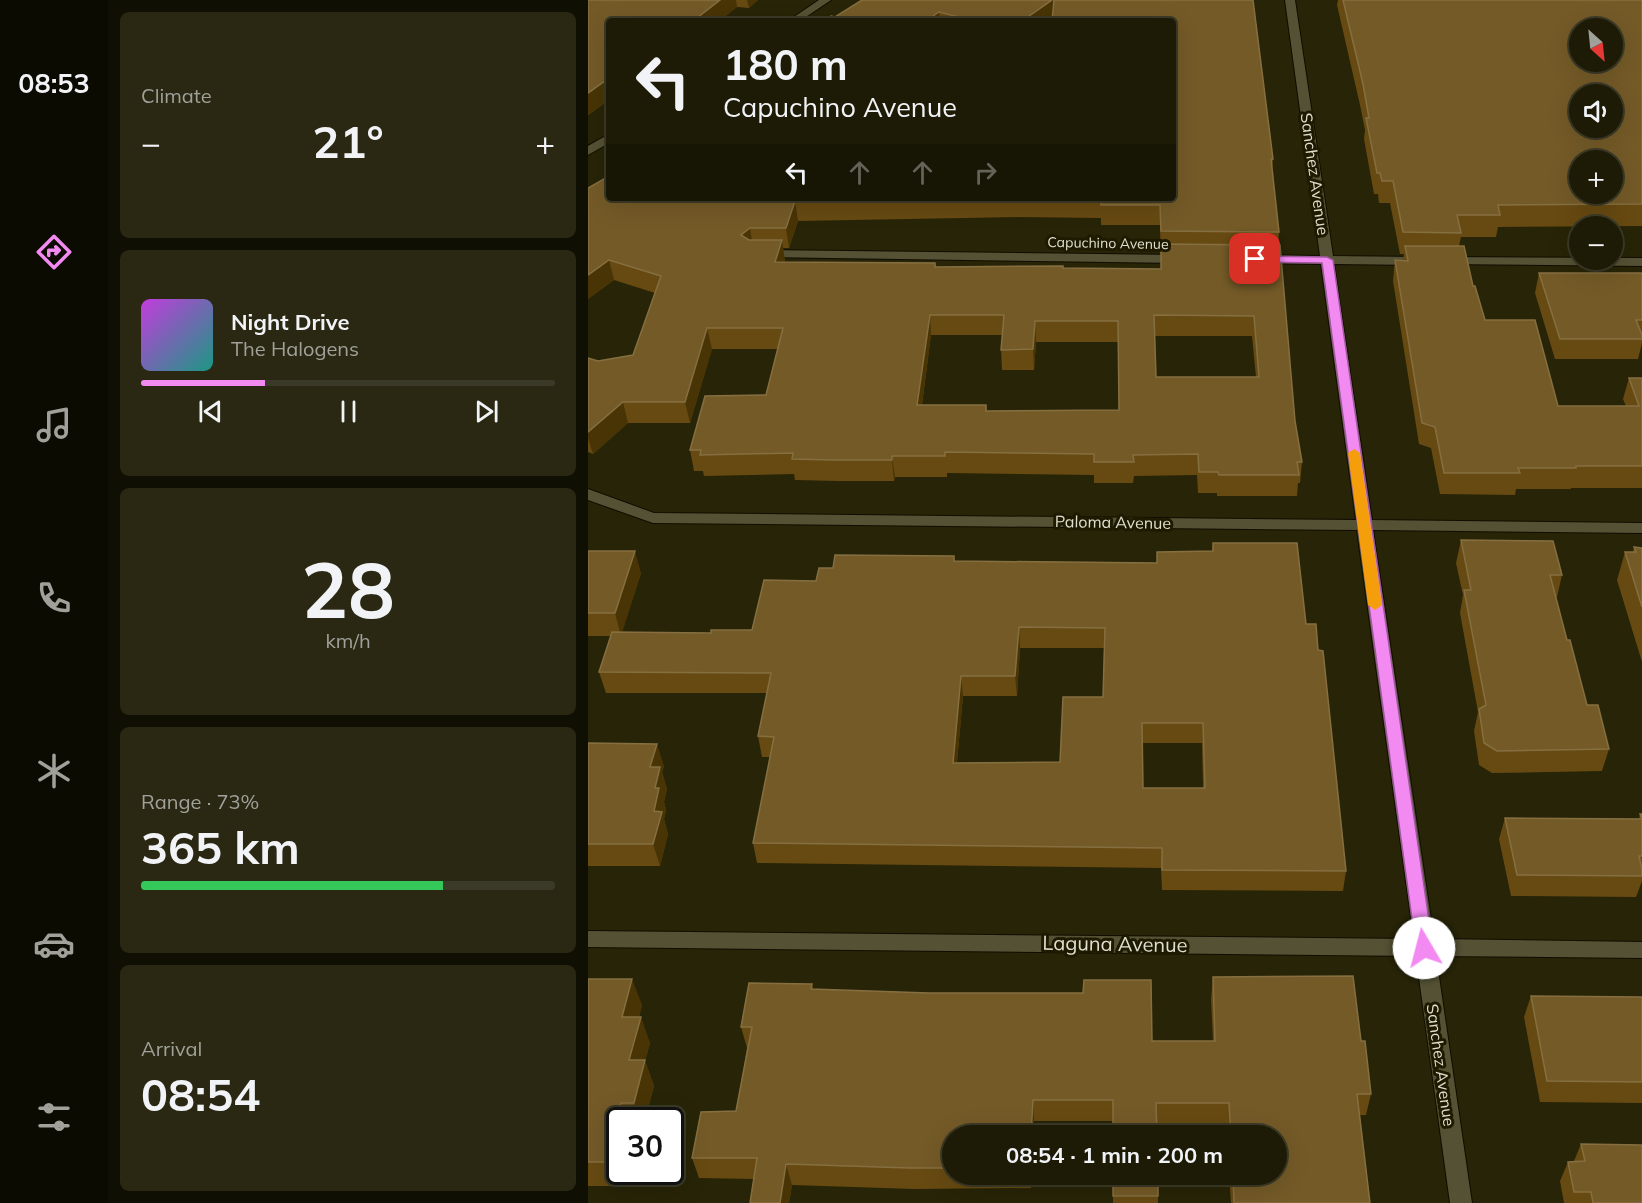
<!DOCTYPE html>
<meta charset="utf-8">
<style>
body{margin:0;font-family:Mulish,sans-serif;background:#2a2813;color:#f1f3f6;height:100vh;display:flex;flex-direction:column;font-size:22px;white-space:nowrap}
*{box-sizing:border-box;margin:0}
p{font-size:20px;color:#a0a19a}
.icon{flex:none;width:33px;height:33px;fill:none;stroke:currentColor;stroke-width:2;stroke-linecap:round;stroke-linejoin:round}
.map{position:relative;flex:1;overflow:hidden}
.panel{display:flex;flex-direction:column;gap:12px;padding:12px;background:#100f03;width:480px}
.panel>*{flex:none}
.banner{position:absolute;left:18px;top:18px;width:570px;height:183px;border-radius:6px;box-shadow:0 6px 24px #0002,0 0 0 2px #3b3927;background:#1d1b05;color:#f1f3f6;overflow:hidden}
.needle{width:39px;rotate:153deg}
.controls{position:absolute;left:981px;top:18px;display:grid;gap:12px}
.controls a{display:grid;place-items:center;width:54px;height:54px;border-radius:50%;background:#1d1b05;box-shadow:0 6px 24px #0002,0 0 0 2px #3b3927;font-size:30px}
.speed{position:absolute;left:18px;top:1107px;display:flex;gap:12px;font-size:30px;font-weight:700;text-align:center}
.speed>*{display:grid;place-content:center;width:78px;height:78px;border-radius:50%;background:#1d1b05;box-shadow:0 6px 24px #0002,0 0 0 2px #3b3927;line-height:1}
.speed .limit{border:3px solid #111;border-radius:9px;background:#fff;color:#111}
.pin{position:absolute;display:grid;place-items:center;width:51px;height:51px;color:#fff;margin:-26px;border-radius:12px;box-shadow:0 3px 9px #0006}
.me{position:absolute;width:66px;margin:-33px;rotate:352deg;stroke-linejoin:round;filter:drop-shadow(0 0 4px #0008)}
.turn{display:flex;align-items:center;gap:21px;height:126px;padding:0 18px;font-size:27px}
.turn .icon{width:78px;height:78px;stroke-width:2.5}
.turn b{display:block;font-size:42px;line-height:51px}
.lanes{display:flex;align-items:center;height:57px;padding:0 18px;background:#0003;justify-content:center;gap:30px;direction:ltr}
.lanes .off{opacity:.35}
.big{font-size:45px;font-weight:700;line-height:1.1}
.panel .widget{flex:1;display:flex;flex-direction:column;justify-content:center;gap:9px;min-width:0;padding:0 21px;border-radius:9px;background:#2a2813}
.panel .dial{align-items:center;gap:0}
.dial b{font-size:78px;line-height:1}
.song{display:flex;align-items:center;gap:18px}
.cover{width:72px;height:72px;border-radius:9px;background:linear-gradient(135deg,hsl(290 70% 55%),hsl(170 70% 35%))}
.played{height:6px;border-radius:3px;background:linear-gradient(90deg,#f38af2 30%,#3b3927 30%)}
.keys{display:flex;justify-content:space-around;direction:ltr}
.heat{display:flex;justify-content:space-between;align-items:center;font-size:33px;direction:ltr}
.charge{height:9px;border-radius:4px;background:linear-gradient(90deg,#34c759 73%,#3b3927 0)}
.trip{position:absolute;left:354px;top:1125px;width:345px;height:60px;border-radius:30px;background:#1d1b05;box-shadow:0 6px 24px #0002,0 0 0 2px #3b3927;font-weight:700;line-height:60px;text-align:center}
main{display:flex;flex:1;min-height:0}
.menu{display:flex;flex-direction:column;width:108px;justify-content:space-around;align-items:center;background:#0c0b02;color:#a0a19a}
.menu .icon{width:42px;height:42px}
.menu .current{color:#f38af2}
.menu b{font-size:27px;color:#f1f3f6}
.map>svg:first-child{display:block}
</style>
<main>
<nav class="menu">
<b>08:53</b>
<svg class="icon current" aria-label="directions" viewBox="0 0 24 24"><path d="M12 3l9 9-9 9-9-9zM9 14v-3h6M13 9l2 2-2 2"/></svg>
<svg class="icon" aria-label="music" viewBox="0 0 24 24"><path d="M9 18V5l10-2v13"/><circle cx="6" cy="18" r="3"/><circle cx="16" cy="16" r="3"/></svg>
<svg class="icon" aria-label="phone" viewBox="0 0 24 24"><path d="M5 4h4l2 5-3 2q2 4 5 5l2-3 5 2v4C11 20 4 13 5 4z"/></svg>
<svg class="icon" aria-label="climate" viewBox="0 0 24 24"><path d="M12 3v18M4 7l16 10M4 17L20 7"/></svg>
<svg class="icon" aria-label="car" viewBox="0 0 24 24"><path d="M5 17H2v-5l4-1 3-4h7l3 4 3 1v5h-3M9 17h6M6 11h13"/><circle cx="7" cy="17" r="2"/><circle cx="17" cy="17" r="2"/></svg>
<svg class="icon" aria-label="filters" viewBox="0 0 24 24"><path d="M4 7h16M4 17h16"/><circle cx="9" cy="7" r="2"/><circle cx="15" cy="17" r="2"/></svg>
</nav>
<section class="panel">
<div class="widget"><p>Climate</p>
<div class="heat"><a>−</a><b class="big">21°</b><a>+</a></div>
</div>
<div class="widget">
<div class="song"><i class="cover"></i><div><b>Night Drive</b><p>The Halogens</p></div></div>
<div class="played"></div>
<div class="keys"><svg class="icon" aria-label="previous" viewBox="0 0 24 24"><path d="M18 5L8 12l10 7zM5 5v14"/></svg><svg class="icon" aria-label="pause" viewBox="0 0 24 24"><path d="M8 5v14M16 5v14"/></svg><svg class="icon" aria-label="next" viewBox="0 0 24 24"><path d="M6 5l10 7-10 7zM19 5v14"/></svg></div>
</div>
<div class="widget dial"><b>28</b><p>km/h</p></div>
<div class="widget"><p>Range · 73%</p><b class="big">365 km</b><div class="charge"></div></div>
<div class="widget"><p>Arrival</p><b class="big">08:54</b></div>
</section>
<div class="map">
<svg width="1054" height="1203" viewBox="0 0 1054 1203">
<rect width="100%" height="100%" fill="#272407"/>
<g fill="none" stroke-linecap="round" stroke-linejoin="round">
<defs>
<g id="minor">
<path d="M231,0H243L212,21H200Z"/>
<path d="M697,0H707L745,256L830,257L837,261L830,265L746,264L784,520L1054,523V533L785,530L846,939L1054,942V958L848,956L884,1203H862L828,956L0,947V931L826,939L769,530L65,523L0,500V489L66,513L768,520L733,264L673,263L666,259L673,255L732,256Z"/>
<path d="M21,134V143L0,155V146Z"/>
<path d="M175,250L593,255L600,259L593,263L170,257L169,254L170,251Z"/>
<path d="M856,257L1054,258V266L851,264L849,261Z"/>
</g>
</defs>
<!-- minor casing -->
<use href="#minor" stroke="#100d00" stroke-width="2"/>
<!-- minor -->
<use href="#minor" fill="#545134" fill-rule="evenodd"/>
</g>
<!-- wall -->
<g fill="#674a12" fill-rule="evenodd">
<path d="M0,0H170L161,8L149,7L131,21H21V100L0,115Z"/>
<path d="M274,0H665L685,159L684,173L691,232L690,245L707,421L714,462L712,483H710L709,496H629V493H610L609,475L546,476L545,483H506V475L359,473V477H307L306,481H250L207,480L206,474L116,476L115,471H106L102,450L178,395L190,349H124L102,423H40L5,454L0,452V358L10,361L45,355L67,293L26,280L0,299L21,198H585L464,18L460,21H235L247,17ZM430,217L513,218V225H572L573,269L348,267L347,263L197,262L195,248H201L210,221ZM343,335H414L413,350L414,370H446L448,342H530L531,410L399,411L398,405H334ZM567,336H664L668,377H568Z"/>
<path d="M750,0H1054V226L910,227L908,237H873L871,246L897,320L970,406H1038L1035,399L1041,378H1054V488H983V489H928L927,495L852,494L843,448L831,444L805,281L807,260H815L816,254H812L802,203H791L790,194H786L776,139L777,130L772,105L749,5Z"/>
<path d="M951,273H1054V343L1050,359H967L947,293Z"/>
<path d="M873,540L974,575L969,597H968L979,640L999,705L1021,749L1014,771L904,773L891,765L886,731L890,712L872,613L875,595L868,563Z"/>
<path d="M625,543L718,624L730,650L758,871L755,891L574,890L573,868L169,863L165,843L182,757H174L170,736L179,693H18L11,672L23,636H0V551L53,573L34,632L123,633L164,630L245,568L366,556L367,561L569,563L624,551ZM432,648H516L515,697L472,762L369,763L375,696H429ZM555,743H614L615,788H555Z"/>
<path d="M1046,547L1054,548V662L1029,580L1037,552H1045Z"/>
<path d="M0,743L76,766L74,772L79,789L76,802L78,810L76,819L80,834L72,866H0Z"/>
<path d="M1052,814H1054V881L1048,897L923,896L911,839L917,818L1051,819Z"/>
<path d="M625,977L773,1041L783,1094L778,1115H772L782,1203H643L641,1174H688V1136H640L639,1124H569L525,1121H446L364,1136V1174H444L443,1188L326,1189L204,1185L201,1203H162L166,1179L111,1178L104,1158L148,1111L159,1048L153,1027L224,984L225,989L564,1041H625L623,999Z"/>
<path d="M0,979L54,1005L51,1017L62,1043L57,1061L66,1086L57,1120H32V1172L28,1186H0Z"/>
<path d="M943,996L1054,997V1103L952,1102L936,1017Z"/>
<path d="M993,1144L1054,1203H976L972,1181L980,1162L986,1161Z"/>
<rect x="525" y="1174" width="45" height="29"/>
</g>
<!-- shaded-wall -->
<g fill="#483405">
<path d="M132,0H148L149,7L131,21H105Z"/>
<path d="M159,0H170L161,8Z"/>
<path d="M464,0H466V17L460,21H434Z"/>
<path d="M351,12L352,21H338Z"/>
<path d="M21,78V100L0,115V93Z"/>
<path d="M207,201L210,221L201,248L198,228Z"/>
<path d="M162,228L165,248L153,235Z"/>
<path d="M194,240L197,261L190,282L187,262Z"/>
<path d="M21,260L26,280L0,299V275Z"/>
<path d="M342,315L343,335L331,426L329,405Z"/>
<path d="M447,321L448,342L446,370L445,349Z"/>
<path d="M119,328L124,349L102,423L97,402Z"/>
<path d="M35,402L40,423L5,454L0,438V432Z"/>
<path d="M304,456L307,477L306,481L304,460Z"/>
<path d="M47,551L53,573L33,636L27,613Z"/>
<path d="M431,627L432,648L429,696L427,676Z"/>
<path d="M373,676L375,696L367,783L365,763Z"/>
<path d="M69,744L76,766L74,772L79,789L76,802L78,810L76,819L80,834L72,866L65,844L62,767Z"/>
<path d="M44,979L54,1005L44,1043L34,1017Z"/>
<path d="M53,1017L62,1043L57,1061L66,1086L57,1120H53L46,1103L41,1060Z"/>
<path d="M445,1100L446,1121L445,1136H443Z"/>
<path d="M33,1103L40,1120H32V1172L28,1186L18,1162Z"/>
<path d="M198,1164L204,1185L201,1203H192Z"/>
</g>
<!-- building -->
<g fill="#745a27" stroke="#856f41" stroke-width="1.5" fill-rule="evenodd">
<path d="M0,0H132L105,21H21V78L0,93Z"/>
<path d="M274,0H464L434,21H387L351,12L338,21H235L243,16L247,17Z"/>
<path d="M466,0H665L685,159H683L691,232L573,231L572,205H513V198H585V21H464Z"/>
<path d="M755,0H1054V204L910,205L912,215H869L873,233L815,232L805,181H794L792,173H789L778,118H781L775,84ZM992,28H1024V62H992ZM992,94H1024V128H992ZM992,160H1024V194H992Z"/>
<path d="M21,176V198H378L207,201L198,228H162L153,235L161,240H194L187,262L347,263V267L475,266V268L573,269V244L692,245L707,421L714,462H709L711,475H631L630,472H611L610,454L545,455L546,462H506V454L357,452V456H304V460H246L204,459L205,453L112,455L113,450H102L117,396L178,395L195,328H119L97,402H35L0,432V358L10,361L45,355L73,276L21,260L0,275V188ZM342,315H416L413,350L445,349L447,321H530L531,410L398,411V405H329ZM566,315L666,316L671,377H568Z"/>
<path d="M817,246H876L885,286H887L897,320H947L970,406H1051L1041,378H1054V466H988V468H930L932,473H856L847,427L834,423L807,260L820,261Z"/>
<path d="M951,273H1054V320H1048L1054,335V339H972Z"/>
<path d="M873,540L965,541L974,575H962L979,640H982L999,705H1010L1021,749L909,751L896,743L891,709L898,705L876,590H883Z"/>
<path d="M625,543H709L718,624H728L730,650L735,651L758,871L574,870V848L165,843L186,737L170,736L183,673L11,672L24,632L123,633V630H164L176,580L228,581L231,568H245L247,555L366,556V561L569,563V552L625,551ZM431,627L517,628L515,697H475L472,762L365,763L373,676H427ZM554,723H615L617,788H555Z"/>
<path d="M1046,547L1054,548V607L1037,552H1048Z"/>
<path d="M0,551H47L27,613H0Z"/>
<path d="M0,743L69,744L62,767H72L67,788H71L66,811L74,812L65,844H0Z"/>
<path d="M1052,814H1054V856H1051L1054,869V876L929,875L917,818L1054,819Z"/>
<path d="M765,976L773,1041H777L783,1094H769L782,1203H646L645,1174H688V1136H643L641,1103H568L569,1136H525V1100H445L443,1136H364V1168H322L198,1164L192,1203H162L169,1158H104L113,1112L148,1111L164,1027H153L161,983L224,984L223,989L341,993H495L496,980H563L564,1041H627L625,977Z"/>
<path d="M0,979H44L34,1017H53L41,1060H57L46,1103H33L18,1162H0Z"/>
<path d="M943,996L1054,997V1082L959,1081Z"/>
<path d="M993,1144L1054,1145V1203H1005L1003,1192H986L980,1162L997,1161Z"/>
<rect x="525" y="1174" width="45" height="22"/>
</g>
<!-- route -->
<path fill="#f38af2" stroke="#9e5a9d" stroke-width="1.5" d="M667,256L739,257L745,260L845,948L842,953L836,955L830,953L828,948L734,263L663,262V257Z"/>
<!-- slow -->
<path fill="#f59e0b" d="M766,449L772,453L794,605L787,610L780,605L760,453Z"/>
<g text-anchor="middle" stroke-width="6" stroke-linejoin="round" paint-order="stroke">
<!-- far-street labels -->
<g font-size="14" fill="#e0dfcf" stroke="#1d1a00">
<text transform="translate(520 243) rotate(1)" y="5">Capuchino Avenue</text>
</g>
<!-- street labels -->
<g font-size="16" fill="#e0dfcf" stroke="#1d1a00">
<text transform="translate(727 174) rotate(82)" y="6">Sanchez Avenue</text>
<text transform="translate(525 522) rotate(1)" y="6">Paloma Avenue</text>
<text transform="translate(853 1065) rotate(82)" y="6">Sanchez Avenue</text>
</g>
<!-- near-street labels -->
<g font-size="20" fill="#e0dfcf" stroke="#1d1a00">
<text transform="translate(527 944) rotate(1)" y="7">Laguna Avenue</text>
</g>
</g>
</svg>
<div class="controls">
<a><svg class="needle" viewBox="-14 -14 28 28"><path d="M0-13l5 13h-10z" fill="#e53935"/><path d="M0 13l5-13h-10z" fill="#a0a19a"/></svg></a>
<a><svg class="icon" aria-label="sound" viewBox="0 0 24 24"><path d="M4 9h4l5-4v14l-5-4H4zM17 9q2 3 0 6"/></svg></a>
<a>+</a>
<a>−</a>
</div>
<div class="speed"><div class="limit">30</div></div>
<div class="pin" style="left:667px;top:259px;background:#d93025"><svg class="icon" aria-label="arrive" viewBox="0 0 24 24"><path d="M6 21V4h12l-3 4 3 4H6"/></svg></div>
<svg class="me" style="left:836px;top:948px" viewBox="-20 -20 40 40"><circle r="19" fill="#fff"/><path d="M0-13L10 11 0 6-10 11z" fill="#f38af2"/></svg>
<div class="trip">08:54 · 1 min · 200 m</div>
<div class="banner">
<div class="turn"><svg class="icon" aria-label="left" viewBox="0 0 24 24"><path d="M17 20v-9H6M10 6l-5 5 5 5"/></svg><div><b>180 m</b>Capuchino Avenue</div></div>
<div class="lanes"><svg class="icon" aria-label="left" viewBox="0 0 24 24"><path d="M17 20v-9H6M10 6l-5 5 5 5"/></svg><svg class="icon off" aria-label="ahead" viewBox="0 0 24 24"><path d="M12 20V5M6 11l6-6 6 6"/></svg><svg class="icon off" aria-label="ahead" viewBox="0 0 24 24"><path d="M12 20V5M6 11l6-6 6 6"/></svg><svg class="icon off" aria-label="right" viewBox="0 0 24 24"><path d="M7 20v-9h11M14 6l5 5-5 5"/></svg></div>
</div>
</div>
</main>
